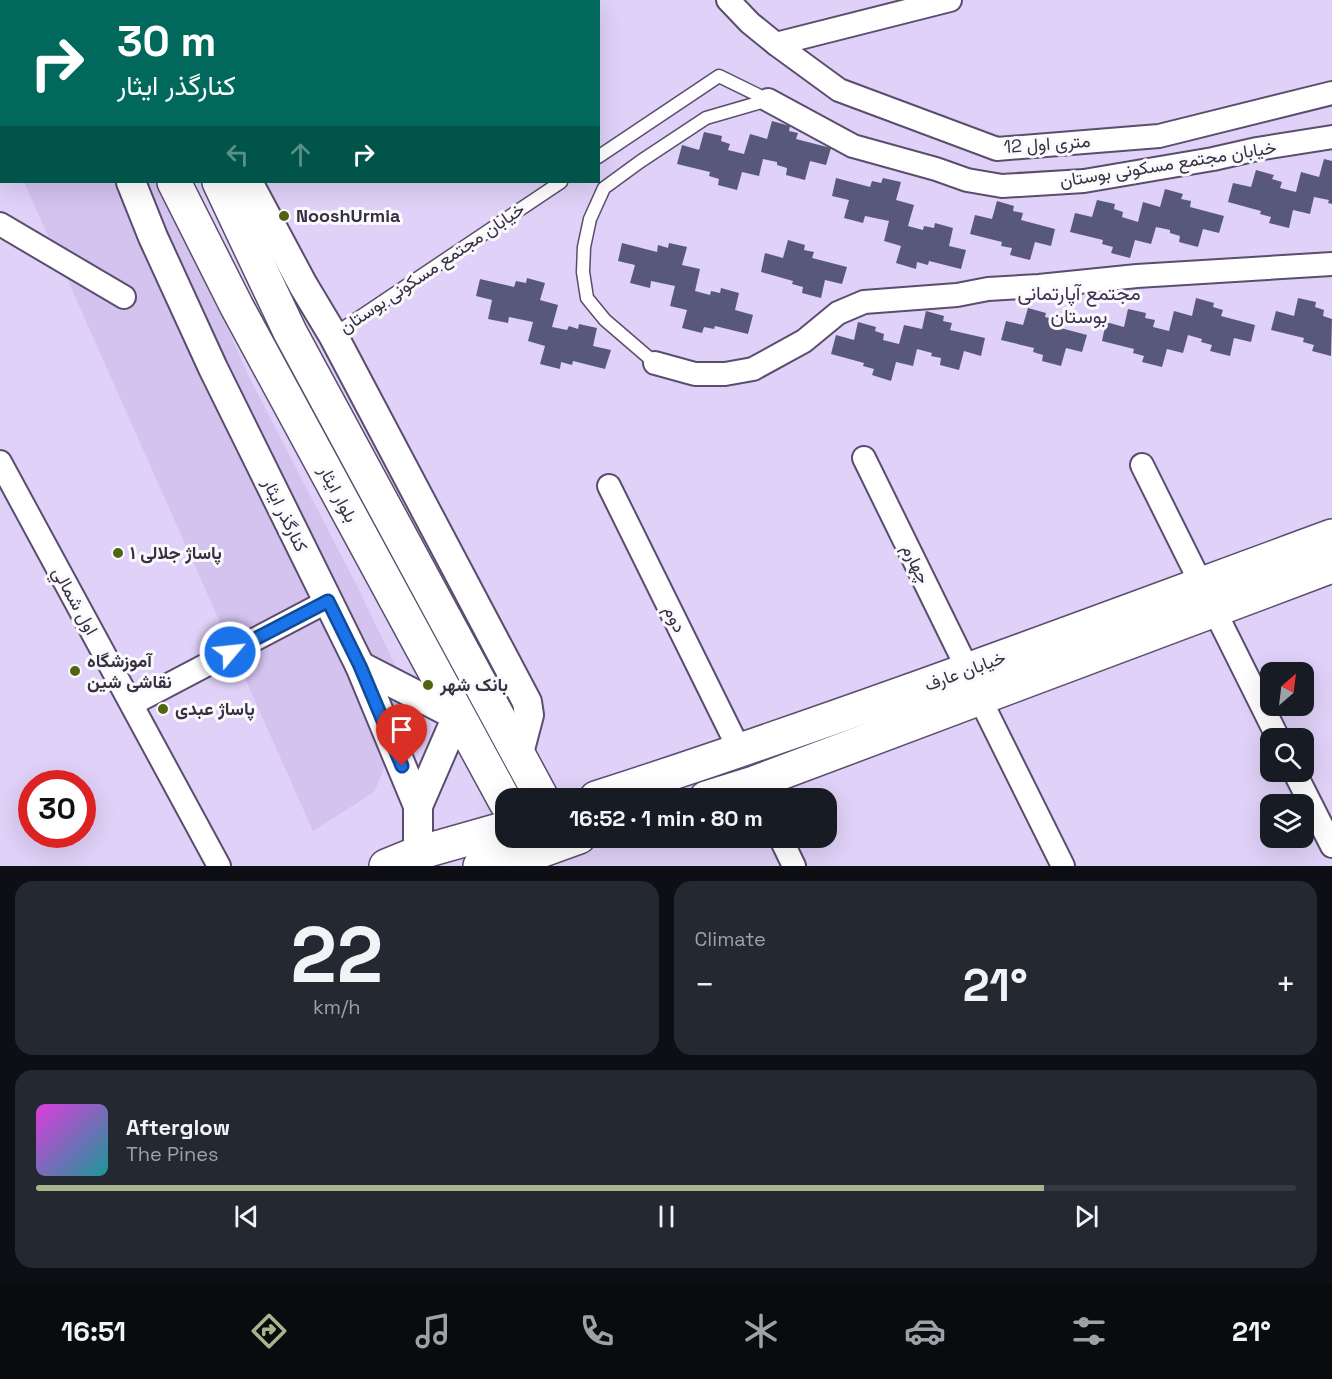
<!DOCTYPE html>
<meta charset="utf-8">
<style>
body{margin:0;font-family:"Space Grotesk",Vazirmatn,sans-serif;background:#242831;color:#f1f3f6;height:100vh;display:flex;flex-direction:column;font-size:22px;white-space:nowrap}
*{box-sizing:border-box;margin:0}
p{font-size:20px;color:#9ea1a6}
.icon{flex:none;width:33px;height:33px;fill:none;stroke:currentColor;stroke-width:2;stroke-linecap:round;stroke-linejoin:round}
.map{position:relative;height:866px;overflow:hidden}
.details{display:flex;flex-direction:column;gap:15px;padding:15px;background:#0d0f14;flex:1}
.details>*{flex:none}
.top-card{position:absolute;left:0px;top:0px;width:600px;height:183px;box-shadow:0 6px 24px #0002;background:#00695c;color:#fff;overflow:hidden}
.needle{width:39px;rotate:28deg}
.buttons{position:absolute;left:1260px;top:662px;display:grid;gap:12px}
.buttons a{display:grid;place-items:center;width:54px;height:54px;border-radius:12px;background:#171b24;box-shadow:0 6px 24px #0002;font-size:30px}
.speed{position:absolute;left:18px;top:770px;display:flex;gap:12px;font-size:30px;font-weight:700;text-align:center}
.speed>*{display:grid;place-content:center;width:78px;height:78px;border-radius:50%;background:#171b24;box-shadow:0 6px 24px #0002;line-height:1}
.speed .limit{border:9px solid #d22;background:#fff;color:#111}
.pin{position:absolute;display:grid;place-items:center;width:51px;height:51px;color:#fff;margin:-62px -26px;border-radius:50% 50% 50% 0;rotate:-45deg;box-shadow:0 0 6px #0007}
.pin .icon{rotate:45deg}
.me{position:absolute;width:66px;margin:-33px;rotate:62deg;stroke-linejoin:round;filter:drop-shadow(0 0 4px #0008)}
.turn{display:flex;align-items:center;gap:21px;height:126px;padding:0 18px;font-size:27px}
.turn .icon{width:78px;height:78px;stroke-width:2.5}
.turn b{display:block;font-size:42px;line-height:51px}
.lanes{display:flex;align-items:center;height:57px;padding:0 18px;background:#0003;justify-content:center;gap:30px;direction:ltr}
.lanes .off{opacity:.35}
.big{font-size:45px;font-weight:700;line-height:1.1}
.details .card{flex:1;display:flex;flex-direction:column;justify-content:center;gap:9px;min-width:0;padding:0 21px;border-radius:18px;background:#242831}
.details .dial{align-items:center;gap:0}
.dial b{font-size:78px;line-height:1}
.song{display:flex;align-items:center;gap:18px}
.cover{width:72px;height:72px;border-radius:9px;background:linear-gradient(135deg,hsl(300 70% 55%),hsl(180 70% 35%))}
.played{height:6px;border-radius:3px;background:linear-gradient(90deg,#a9b38e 80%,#363941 80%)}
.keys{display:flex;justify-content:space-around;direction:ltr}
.heat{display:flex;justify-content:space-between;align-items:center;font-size:33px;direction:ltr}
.details .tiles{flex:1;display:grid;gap:15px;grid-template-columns:1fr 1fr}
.card:last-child{grid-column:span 2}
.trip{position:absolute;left:495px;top:788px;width:342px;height:60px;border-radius:18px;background:#171b24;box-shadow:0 6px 24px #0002;font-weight:700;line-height:60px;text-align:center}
.dock{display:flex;height:96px;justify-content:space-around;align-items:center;background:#090b0e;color:#9ea1a6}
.dock .icon{width:42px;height:42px}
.dock .on{color:#a9b38e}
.dock b{font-size:27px;color:#f1f3f6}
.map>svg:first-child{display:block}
</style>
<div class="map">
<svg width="1332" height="866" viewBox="0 0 1332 866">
<rect width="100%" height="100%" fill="#dfd1f7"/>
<!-- built -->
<path fill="#d4c2ef" d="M24,182H164L248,375L357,586L400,675L407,715L374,792L313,831Z"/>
<!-- building -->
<g fill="#58597a">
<path d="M772,121L790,126L789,131L798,133L796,139L831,148L826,165L810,161L805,180L786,175L787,168L777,165V162L763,159L759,176L742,172L737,190L718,185L719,179L709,176L710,172L677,164L682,145L699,150L704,132L722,136L721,141L730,144L728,150L744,154L750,134L767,139Z"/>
<path d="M1324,159L1332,161V204L1328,203L1329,200L1314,197L1310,214L1293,210L1289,228L1269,223L1271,217L1260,214L1261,211L1228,202L1233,183L1251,187L1256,170L1274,175L1272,179L1282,182L1280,188L1296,192L1301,172L1319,177Z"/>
<path d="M836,178L870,187L872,181L881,183L883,178L901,182L896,200L914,205L908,226L923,230L924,226L934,228L935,223L953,228L949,246L966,250L961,269L929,261L928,265L917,262L916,269L896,263L901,246L884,241L889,221L865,216L863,223L844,218L849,200L832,196Z"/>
<path d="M1165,189L1183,194L1181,199L1191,201L1190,207L1224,216L1219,233L1203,229L1198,247L1179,242L1180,236L1170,233V230L1156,227L1151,244L1135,240L1130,258L1111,253L1113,247L1102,244L1103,240L1070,232L1075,213L1092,217L1097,200L1115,204L1114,209L1123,212L1122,217L1138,222L1143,202L1160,207Z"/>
<path d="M997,201L1014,206L1013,211L1023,213L1021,220L1055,229L1051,246L1035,242L1030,260L1010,255L1012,248L1001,246L1002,242L970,234L975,215L992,219Z"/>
<path d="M788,240L805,245L804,250L814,252L812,258L847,267L842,284L825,280L821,298L802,293L803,287L792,284L793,281L761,272L765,253L783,258Z"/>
<path d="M622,243L657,252L658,245L668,248L669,243L687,247L682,265L700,269L695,291L710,295L711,291L720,293L721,288L739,293L735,310L753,315L748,334L715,326L714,329L704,327L702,333L682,328L687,310L670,306L675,286L651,281L650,288L630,283L635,265L618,261Z"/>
<path d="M527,278L545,283L540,300L558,305L552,327L567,330L569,326L578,329L579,324L597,328L593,346L611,350L605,369L573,361L572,365L561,362L560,369L540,364L545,346L528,341L533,322L509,317L508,323L488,319L492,300L476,296L480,279L514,287L516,281L526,283Z"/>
<path d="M1196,298L1214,303L1213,307L1223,310L1221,316L1255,325L1251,342L1234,338L1230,356L1210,351L1212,345L1201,342L1202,339L1188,335L1183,353L1167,349L1162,367L1142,362L1144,356L1133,353L1134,349L1102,341L1106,322L1124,327L1128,309L1146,313L1145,318L1155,320L1153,327L1169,331L1174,311L1192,316Z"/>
<path d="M1298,298L1316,302L1315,307L1324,310L1323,316L1332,319L1331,356L1312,351L1314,345L1303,342L1304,338L1271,330L1276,311L1294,316Z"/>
<path d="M1028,308L1046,313L1045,317L1054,319L1053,326L1087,335L1082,352L1066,348L1061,366L1042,361L1043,355L1033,352L1034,348L1001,340L1006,321L1023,325Z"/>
<path d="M926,311L944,316L943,321L952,323L950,330L985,338L981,356L964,351L959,370L940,365L941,358L931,356L932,353L917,349L913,366L896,362L891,381L872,375L874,369L863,366L864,363L831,354L836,335L854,340L858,322L876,327L875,331L884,334L883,340L899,344L904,325L922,329Z"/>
</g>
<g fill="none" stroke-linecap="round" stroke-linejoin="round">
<defs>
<g id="service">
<path d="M598,157L719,76L768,100"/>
<path d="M333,335L561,182"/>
<path d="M655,363L605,320L587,298L583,272L584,247L590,219L604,188L641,161L706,118L768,100"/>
</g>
<g id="minor">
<path d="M728,0L750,23L776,44L839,90L997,149L1159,136L1332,93"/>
<path d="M0,41L2,42"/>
<path d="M776,44L950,0"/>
<path d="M768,100L853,146L936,169L967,180L1002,186L1084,181L1213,159L1257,149L1332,137"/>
<path d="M0,224L124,297"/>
<path d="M655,363L695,374H725L753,369L804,341L838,313L864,302L957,295L988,289L1039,286L1137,276L1332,264"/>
<path d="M864,458L968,670"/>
<path d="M0,462L219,866"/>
<path d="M1142,465L1278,738"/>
<path d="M609,486L740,751"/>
<path d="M980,699L1063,866"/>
<path d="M132,704L328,601"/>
<path d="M1294,771L1332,846"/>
<path d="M780,837L794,866"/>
</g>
<g id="tertiary">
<path d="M0,82L2,80"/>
<path d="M131,182L153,237L213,368L360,666L418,806V853"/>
<path d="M248,182L303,285L333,335L527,702L529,715L519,753"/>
<path d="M360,666L457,716L418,806"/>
</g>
<g id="secondary">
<path d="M119,0L124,2"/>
<path d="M154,0V2"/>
<path d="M174,182L237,307L506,803"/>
<path d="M219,182L290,332L542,798"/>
<path d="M596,798C844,718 1087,626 1332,536"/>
<path d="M706,798L754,783L1332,566"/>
<path d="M386,866L418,853L506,828"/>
<path d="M480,866L532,854L579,837"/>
</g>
</defs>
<!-- service casing -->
<use href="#service" stroke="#5a4d6e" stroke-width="15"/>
<!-- minor casing -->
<use href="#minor" stroke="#5a4d6e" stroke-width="26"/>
<!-- tertiary casing -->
<use href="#tertiary" stroke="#5a4d6e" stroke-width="32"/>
<!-- secondary casing -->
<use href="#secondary" stroke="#5a4d6e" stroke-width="36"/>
<!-- service -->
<use href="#service" stroke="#fff" stroke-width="12"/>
<!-- minor -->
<use href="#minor" stroke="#fff" stroke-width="22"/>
<!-- tertiary -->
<use href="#tertiary" stroke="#fff" stroke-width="28"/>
<!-- secondary -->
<use href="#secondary" stroke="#fff" stroke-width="33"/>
</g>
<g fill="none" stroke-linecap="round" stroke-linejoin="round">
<defs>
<path id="route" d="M230,652L328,601L360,666L402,766"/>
</defs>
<!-- route casing -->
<use href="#route" stroke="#114b97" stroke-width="15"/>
<!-- route -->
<use href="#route" stroke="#1a73e8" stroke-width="10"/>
</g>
<!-- markers -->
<g fill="#516510" stroke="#faf9fd" stroke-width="2">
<circle cx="284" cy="216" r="6"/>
<circle cx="118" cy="553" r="6"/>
<circle cx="75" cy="671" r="6"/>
<circle cx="428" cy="685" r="6"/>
<circle cx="163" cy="709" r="6"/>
</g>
<g text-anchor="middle" stroke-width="6" stroke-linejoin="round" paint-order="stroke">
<!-- street labels -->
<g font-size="18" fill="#36303f" stroke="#faf9fd">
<text transform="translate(1047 144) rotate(-4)" y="6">12 متری اول</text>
<text transform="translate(1168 164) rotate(-9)" y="6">خیابان مجتمع مسکونی بوستان</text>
<text transform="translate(432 268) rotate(-34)" y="6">خیابان مجتمع مسکونی بوستان</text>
<text transform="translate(338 494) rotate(62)" y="6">بلوار ایثار</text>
<text transform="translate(285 515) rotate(64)" y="6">کنارگذر ایثار</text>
<text transform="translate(916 564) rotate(64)" y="6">چهارم</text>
<text transform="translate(75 601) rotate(61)" y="6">اول شمالي</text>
<text transform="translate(675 619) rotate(64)" y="6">دوم</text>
<text transform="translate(965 671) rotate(-20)" y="6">خیابان عارف</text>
</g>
<!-- poi labels -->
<g font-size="18" font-weight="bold" fill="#36303f" stroke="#faf9fd" text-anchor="start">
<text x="296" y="222">NooshUrmia</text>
<text x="130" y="559">پاساژ جلالی ۱</text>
<text x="87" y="667">آموزشگاه<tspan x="87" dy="21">نقاشی شین</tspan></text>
<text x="440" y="691">بانک شهر</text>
<text x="175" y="715">پاساژ عبدی</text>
</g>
<!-- neighbourhood labels -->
<g font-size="20" fill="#3e3250" stroke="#faf9fd">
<text x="1079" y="300">مجتمع آپارتمانی<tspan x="1079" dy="23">بوستان</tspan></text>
</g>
</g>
</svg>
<div class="buttons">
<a><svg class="needle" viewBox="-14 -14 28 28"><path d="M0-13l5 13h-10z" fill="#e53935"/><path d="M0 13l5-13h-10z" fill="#9ea1a6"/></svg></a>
<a><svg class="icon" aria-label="search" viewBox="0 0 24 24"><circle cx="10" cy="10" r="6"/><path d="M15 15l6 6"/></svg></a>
<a><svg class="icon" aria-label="layers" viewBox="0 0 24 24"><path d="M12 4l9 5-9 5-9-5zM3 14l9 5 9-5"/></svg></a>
</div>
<div class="speed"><div class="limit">30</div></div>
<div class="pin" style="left:402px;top:766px;background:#d93025"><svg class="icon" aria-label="arrive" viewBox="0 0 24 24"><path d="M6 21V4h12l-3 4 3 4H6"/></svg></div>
<svg class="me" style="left:230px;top:652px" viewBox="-20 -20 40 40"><circle r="17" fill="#1a73e8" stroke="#fff" stroke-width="3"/><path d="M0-11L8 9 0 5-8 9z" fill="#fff"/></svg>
<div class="trip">16:52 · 1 min · 80 m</div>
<div class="top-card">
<div class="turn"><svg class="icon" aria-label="right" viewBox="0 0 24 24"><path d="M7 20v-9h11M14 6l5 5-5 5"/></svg><div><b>30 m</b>کنارگذر ایثار</div></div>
<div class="lanes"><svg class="icon off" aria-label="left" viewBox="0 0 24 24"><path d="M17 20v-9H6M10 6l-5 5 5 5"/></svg><svg class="icon off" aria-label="ahead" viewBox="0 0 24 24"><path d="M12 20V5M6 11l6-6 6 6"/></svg><svg class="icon" aria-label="right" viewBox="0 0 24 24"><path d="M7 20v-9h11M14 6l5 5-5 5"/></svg></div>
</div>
</div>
<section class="details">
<div class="tiles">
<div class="card dial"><b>22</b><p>km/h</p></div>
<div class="card"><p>Climate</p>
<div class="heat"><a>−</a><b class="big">21°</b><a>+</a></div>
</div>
<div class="card">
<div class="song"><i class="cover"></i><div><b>Afterglow</b><p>The Pines</p></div></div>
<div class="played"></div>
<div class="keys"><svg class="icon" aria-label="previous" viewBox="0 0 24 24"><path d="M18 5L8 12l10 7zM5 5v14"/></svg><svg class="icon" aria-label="pause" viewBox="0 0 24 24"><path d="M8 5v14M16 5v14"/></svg><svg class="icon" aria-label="next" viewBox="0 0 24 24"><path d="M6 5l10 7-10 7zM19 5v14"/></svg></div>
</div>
</div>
</section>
<nav class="dock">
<b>16:51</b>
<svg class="icon on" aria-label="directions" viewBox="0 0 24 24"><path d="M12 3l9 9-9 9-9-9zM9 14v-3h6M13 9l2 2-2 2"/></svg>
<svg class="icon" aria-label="music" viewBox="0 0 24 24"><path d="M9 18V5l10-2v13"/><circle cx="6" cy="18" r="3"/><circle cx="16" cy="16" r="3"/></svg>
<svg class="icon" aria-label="phone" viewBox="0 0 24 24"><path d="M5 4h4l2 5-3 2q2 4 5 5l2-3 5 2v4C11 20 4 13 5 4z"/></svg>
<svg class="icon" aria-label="climate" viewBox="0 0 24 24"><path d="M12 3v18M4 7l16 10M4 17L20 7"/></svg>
<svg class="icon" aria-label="car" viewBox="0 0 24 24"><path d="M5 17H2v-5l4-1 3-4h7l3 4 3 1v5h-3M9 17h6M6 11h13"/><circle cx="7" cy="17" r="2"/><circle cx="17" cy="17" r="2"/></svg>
<svg class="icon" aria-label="filters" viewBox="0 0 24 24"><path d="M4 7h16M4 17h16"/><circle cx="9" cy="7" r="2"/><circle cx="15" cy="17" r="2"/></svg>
<b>21°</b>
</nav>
